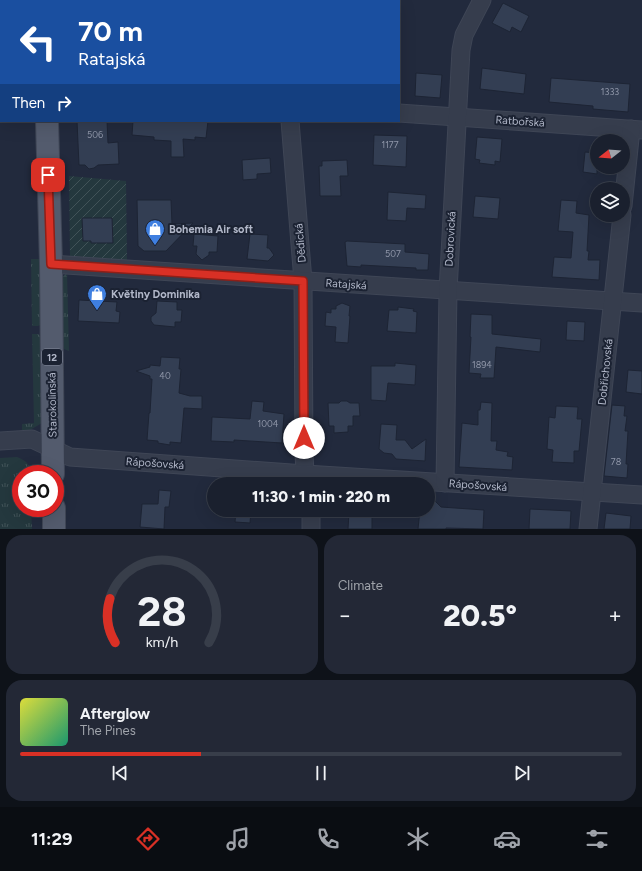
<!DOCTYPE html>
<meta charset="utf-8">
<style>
body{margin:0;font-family:Figtree,sans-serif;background:#232836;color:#f1f3f6;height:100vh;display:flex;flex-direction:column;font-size:15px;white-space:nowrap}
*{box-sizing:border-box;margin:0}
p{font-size:13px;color:#9fa3aa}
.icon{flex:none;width:22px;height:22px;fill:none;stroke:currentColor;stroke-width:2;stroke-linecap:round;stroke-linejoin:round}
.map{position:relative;height:529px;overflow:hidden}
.side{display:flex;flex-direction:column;gap:6px;padding:6px;background:#0e1219;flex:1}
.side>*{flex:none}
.guide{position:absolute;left:0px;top:0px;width:400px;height:122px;box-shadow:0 4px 16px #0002,0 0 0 1px #383e4a;background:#1a4fa0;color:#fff;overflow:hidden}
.needle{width:26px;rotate:253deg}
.tools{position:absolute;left:590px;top:134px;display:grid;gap:8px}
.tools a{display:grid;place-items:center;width:40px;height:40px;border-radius:50%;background:#1a202e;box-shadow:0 4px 16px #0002,0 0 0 1px #383e4a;font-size:20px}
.speed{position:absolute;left:12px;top:465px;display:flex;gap:8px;font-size:20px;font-weight:700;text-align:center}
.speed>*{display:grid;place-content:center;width:52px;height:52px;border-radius:50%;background:#1a202e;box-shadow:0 4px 16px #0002,0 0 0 1px #383e4a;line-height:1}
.speed .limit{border:6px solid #d22;background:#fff;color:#111}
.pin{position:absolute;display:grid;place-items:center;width:34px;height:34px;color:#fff;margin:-17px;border-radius:8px;box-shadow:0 2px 6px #0006}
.me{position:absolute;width:44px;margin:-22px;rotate:0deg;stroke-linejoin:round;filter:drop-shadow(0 0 3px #0008)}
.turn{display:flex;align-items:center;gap:14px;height:84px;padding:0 12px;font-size:18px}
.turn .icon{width:52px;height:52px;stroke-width:2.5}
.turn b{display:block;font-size:28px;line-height:34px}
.then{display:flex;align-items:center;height:38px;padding:0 12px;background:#0003;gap:8px;font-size:15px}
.big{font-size:30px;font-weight:800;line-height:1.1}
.side .tile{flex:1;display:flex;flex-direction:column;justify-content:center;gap:6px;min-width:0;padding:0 14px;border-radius:16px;background:#232836}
.side .dial{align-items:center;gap:0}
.dial svg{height:104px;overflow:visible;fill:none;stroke:#383e4a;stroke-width:7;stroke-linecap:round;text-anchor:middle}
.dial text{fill:#f1f3f6;stroke:none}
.song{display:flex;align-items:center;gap:12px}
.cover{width:48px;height:48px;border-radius:6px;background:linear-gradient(135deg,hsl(60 70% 55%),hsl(160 70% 35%))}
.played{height:4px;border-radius:2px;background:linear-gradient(90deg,#d93025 30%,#383e4a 30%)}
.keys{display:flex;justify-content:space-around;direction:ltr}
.heat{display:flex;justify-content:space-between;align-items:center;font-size:22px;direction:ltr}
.side .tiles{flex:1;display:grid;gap:6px;grid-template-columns:1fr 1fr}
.tile:last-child{grid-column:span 2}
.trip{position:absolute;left:207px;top:477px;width:228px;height:40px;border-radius:20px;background:#1a202e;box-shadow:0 4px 16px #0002,0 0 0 1px #383e4a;font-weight:800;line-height:40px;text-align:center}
.tab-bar{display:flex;height:64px;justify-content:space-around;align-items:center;background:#0a0d12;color:#9fa3aa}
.tab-bar .icon{width:28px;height:28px}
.tab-bar .selected{color:#d93025}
.tab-bar b{font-size:18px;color:#f1f3f6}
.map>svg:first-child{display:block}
</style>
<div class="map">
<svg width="642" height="529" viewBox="0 0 642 529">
<defs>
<pattern id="grass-tufts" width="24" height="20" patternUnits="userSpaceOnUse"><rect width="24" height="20" fill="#24383e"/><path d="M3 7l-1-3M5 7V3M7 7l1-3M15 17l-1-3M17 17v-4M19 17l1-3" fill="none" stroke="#415358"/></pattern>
<pattern id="garden-furrows" width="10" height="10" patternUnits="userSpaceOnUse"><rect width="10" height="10" fill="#24383e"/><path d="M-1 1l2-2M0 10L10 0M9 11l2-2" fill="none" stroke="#415358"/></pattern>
</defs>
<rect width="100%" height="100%" fill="#222a3d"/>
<!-- grass -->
<g fill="url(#grass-tufts)">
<path d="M31,259H41L42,324L38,326H32Z"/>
<path d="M67,273L69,351L64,349L63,347L61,278Z"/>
<path d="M32,334H38L43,338L42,423L30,430L22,431V424L34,423Z"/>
<path d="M17,457C27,461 30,464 30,474H21V508H31L32,529H0V458Z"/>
</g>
<!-- garden -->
<path fill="url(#garden-furrows)" d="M69,176L126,181L127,260L70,257Z"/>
<!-- building -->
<g fill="#333e53" stroke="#1d2434">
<path d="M503,3L529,16L521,32L512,27L510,32L492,23Z"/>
<path d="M482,68L526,74L524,94L480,89Z"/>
<path d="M416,73L442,75L440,98L415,96Z"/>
<path d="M551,78L630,84L628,112L593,109V106L549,102Z"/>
<path d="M77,121H107L108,143L118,142L119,164L98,165L94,168L89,169L85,165H79Z"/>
<path d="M133,121H208L206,138L195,137V140L183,139L184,157H171V141L154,140V137L132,135Z"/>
<path d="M374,135L407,136L406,167L373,165Z"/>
<path d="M477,137L502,139L500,162L495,161V165L479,163L480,160L475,159Z"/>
<path d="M585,152L597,153V174L583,172Z"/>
<path d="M270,158L271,173L257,174V179L243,180L242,160Z"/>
<path d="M347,160L348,176H340L341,196H320L319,166H322V161Z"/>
<path d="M388,192L426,195L425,209L407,208L406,221L387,220Z"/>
<path d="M475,196L500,198L498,219L473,217Z"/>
<path d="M137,200H171L172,224L193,223L166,251H144L138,246Z"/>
<path d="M561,200L577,201L576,213L589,215L587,251H589L588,260H600L599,280L552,277L554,257L571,258L573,232L558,231Z"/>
<path d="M82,218H112L113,243H91V241H83Z"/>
<path d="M194,234L218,236L217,252H209V255L202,260L196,254L197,246H193Z"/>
<path d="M250,234L268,235L267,248H269L274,255L268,261L247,259Z"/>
<path d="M347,241L405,244V252L429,254L428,270H416V268L361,265V267L347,266L345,242Z"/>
<path d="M79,300L117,302L116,311L120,312L119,323L78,321Z"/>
<path d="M157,301L177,302V310H182L181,322H175V327L154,325L151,321V317L156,313Z"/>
<path d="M342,303L350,306L349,316H350L348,343L335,342L336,327L325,326L326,312L331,313V309H336V306Z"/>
<path d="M398,307L414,309L413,311L417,312L416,333L387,331L389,310H398Z"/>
<path d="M471,314L492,315V334L541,339L540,352L496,347L494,378H480L481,374L469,373L471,337H470Z"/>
<path d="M567,321L585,322L584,341L566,340Z"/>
<path d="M161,357L180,358L179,369H181L179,393L190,396H202V409L184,408L181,443L170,442V445L158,443V441L147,440L149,413H150L152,379H150V376L136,371L150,367V365L160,366Z"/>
<path d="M395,363L416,365L415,385L388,383L386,401L371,400V366H395Z"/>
<path d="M628,370L642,371V394L626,392Z"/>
<path d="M252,401L264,402L263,411L284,414L282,443L234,440V442L211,441L212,417L250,419Z"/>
<path d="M341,401H347L350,403H359L360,416H353V426H348V432L334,433V426H329L328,403H339Z"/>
<path d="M481,402L492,403L491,441H497L496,450L508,452L507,456L513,457L512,470L459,467L462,423L478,425V410H480Z"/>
<path d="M612,405L625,406L624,416H627L625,431H628L626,464H628L627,478L604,476Z"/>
<path d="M556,406L578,407L577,419H582L579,451H574V463L552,462L553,450L547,449L549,417L555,418Z"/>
<path d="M381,424L397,425L396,440H405L412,449L426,439L425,461L396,459L392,454L384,453L379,449Z"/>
<path d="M159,490L171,491L169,507H165L164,529L140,527L142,504H158Z"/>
<path d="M435,501L441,507L484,510L483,529L446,528V529H418L420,510H428V507Z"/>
<path d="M530,509L571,511L570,529H529Z"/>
<path d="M236,510H251L250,523L235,522Z"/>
<path d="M349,512L372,513V529H348Z"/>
<path d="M606,513L631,516L630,529H604Z"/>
</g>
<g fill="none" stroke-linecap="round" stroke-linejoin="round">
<defs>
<g id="minor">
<path d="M282,1V0"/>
<path d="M399,113L642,130"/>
<path d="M290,121L303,281L304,453L305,474L308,484"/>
<path d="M623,206L631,129"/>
<path d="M51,264L642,303"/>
<path d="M0,441L32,439L70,457L305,474L642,495"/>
<path d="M445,483L448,291L461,50L464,35L482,0"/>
<path d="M311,529V510"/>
<path d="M588,529L622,215"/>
</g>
<g id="primary">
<path d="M44,0V1"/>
<path d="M47,121L51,264L53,474"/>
<path d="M54,508V529"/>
</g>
</defs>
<!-- minor casing -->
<use href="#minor" stroke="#3f4656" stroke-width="19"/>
<!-- primary casing -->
<use href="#primary" stroke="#3f4656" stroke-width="24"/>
<!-- minor -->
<use href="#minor" stroke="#363d4d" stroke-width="17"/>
<!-- primary -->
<use href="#primary" stroke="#535b6d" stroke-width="22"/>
</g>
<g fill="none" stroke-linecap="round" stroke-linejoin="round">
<defs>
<path id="route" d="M48,175L51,264L303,281L304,438"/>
</defs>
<!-- route casing -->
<use href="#route" stroke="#8d1f18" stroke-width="10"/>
<!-- route -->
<use href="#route" stroke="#d93025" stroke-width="7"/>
</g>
<!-- icons -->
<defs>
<symbol id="shop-pin" viewBox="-11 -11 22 30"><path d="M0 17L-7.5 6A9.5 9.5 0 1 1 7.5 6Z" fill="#3f7fe0" stroke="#1b2232"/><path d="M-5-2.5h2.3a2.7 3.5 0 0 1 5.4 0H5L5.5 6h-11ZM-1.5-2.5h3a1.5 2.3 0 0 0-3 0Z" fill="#fff"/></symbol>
</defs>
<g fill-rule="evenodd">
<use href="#shop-pin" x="144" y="218" width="22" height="30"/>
<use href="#shop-pin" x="86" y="283" width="22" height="30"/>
</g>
<g text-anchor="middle" stroke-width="4" stroke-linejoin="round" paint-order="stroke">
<!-- number labels -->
<g font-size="9" fill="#9097a9">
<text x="610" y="95">1333</text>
<text x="95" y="138">506</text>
<text x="390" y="148">1177</text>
<text x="393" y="257">507</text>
<text x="482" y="368">1894</text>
<text x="165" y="379">40</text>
<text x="268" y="427">1004</text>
<text x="616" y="465">78</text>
</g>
<!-- shield labels -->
<rect fill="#1b2232" stroke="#848a9b" stroke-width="1" x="42" y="349" width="20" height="16" rx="3"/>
<g font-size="10" font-weight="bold" fill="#b1b7c8">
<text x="52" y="361">12</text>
</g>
<!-- street labels -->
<g font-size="11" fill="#b1b7c8" stroke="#1b2232">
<text transform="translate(520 121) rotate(4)" y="4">Ratbořská</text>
<text transform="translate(450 239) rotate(-87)" y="4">Dobrovická</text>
<text transform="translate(300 243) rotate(-95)" y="4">Dědická</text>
<text transform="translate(346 284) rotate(4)" y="4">Ratajská</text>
<text transform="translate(605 372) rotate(-84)" y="4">Dobřichovská</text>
<text transform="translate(52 405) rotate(-91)" y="4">Starokolínská</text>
<text transform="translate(155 463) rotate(4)" y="4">Rápošovská</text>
<text transform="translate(478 485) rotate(4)" y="4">Rápošovská</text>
</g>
<!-- poi labels -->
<g font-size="11" font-weight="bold" fill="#b1b7c8" stroke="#1b2232" text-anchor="start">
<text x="169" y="233">Bohemia Air soft</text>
<text x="111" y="298">Květiny Dominika</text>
</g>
</g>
</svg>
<div class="tools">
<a><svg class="needle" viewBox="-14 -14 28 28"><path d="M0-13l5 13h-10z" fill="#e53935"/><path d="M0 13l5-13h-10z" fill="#9fa3aa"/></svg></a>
<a><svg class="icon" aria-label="layers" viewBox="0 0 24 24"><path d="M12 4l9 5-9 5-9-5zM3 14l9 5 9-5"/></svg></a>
</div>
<div class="speed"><div class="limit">30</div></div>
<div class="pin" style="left:48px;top:175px;background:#d93025"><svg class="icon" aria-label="arrive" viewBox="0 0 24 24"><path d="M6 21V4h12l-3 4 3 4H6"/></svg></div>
<svg class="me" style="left:304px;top:438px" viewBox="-20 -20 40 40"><circle r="19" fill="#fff"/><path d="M0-13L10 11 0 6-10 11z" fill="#d93025"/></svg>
<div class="trip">11:30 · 1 min · 220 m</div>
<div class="guide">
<div class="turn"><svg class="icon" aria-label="left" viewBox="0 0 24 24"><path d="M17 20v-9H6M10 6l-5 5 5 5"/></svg><div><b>70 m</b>Ratajská</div></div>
<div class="then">Then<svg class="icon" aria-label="right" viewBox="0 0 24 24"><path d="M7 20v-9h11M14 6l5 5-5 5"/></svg></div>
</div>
</div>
<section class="side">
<div class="tiles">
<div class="tile dial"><svg viewBox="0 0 100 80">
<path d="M14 69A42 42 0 1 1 86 69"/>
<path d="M14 69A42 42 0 0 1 10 35" stroke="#d93025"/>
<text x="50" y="56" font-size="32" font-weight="700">28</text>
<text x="50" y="72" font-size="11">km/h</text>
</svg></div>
<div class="tile"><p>Climate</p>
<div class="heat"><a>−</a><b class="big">20.5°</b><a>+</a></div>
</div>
<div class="tile">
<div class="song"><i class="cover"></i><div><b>Afterglow</b><p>The Pines</p></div></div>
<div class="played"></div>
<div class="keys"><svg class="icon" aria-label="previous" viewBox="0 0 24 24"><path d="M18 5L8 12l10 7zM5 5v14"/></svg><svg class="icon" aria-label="pause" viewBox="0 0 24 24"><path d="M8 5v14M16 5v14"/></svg><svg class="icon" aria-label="next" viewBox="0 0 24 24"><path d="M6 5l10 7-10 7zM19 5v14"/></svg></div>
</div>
</div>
</section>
<nav class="tab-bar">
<b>11:29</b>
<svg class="icon selected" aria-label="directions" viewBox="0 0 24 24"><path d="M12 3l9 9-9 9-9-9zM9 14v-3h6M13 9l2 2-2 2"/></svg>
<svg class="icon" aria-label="music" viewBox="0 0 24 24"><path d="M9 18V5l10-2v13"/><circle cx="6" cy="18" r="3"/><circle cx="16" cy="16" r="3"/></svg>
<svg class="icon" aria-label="phone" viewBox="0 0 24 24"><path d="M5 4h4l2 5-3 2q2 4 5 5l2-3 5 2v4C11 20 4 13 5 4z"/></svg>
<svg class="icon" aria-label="climate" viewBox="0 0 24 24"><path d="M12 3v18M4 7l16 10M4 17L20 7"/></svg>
<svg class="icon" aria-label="car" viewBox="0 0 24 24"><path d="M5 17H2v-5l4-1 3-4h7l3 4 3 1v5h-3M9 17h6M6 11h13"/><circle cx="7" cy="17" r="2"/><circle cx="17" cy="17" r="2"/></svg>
<svg class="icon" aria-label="filters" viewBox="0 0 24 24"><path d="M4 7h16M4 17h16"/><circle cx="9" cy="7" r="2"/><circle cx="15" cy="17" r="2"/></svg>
</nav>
